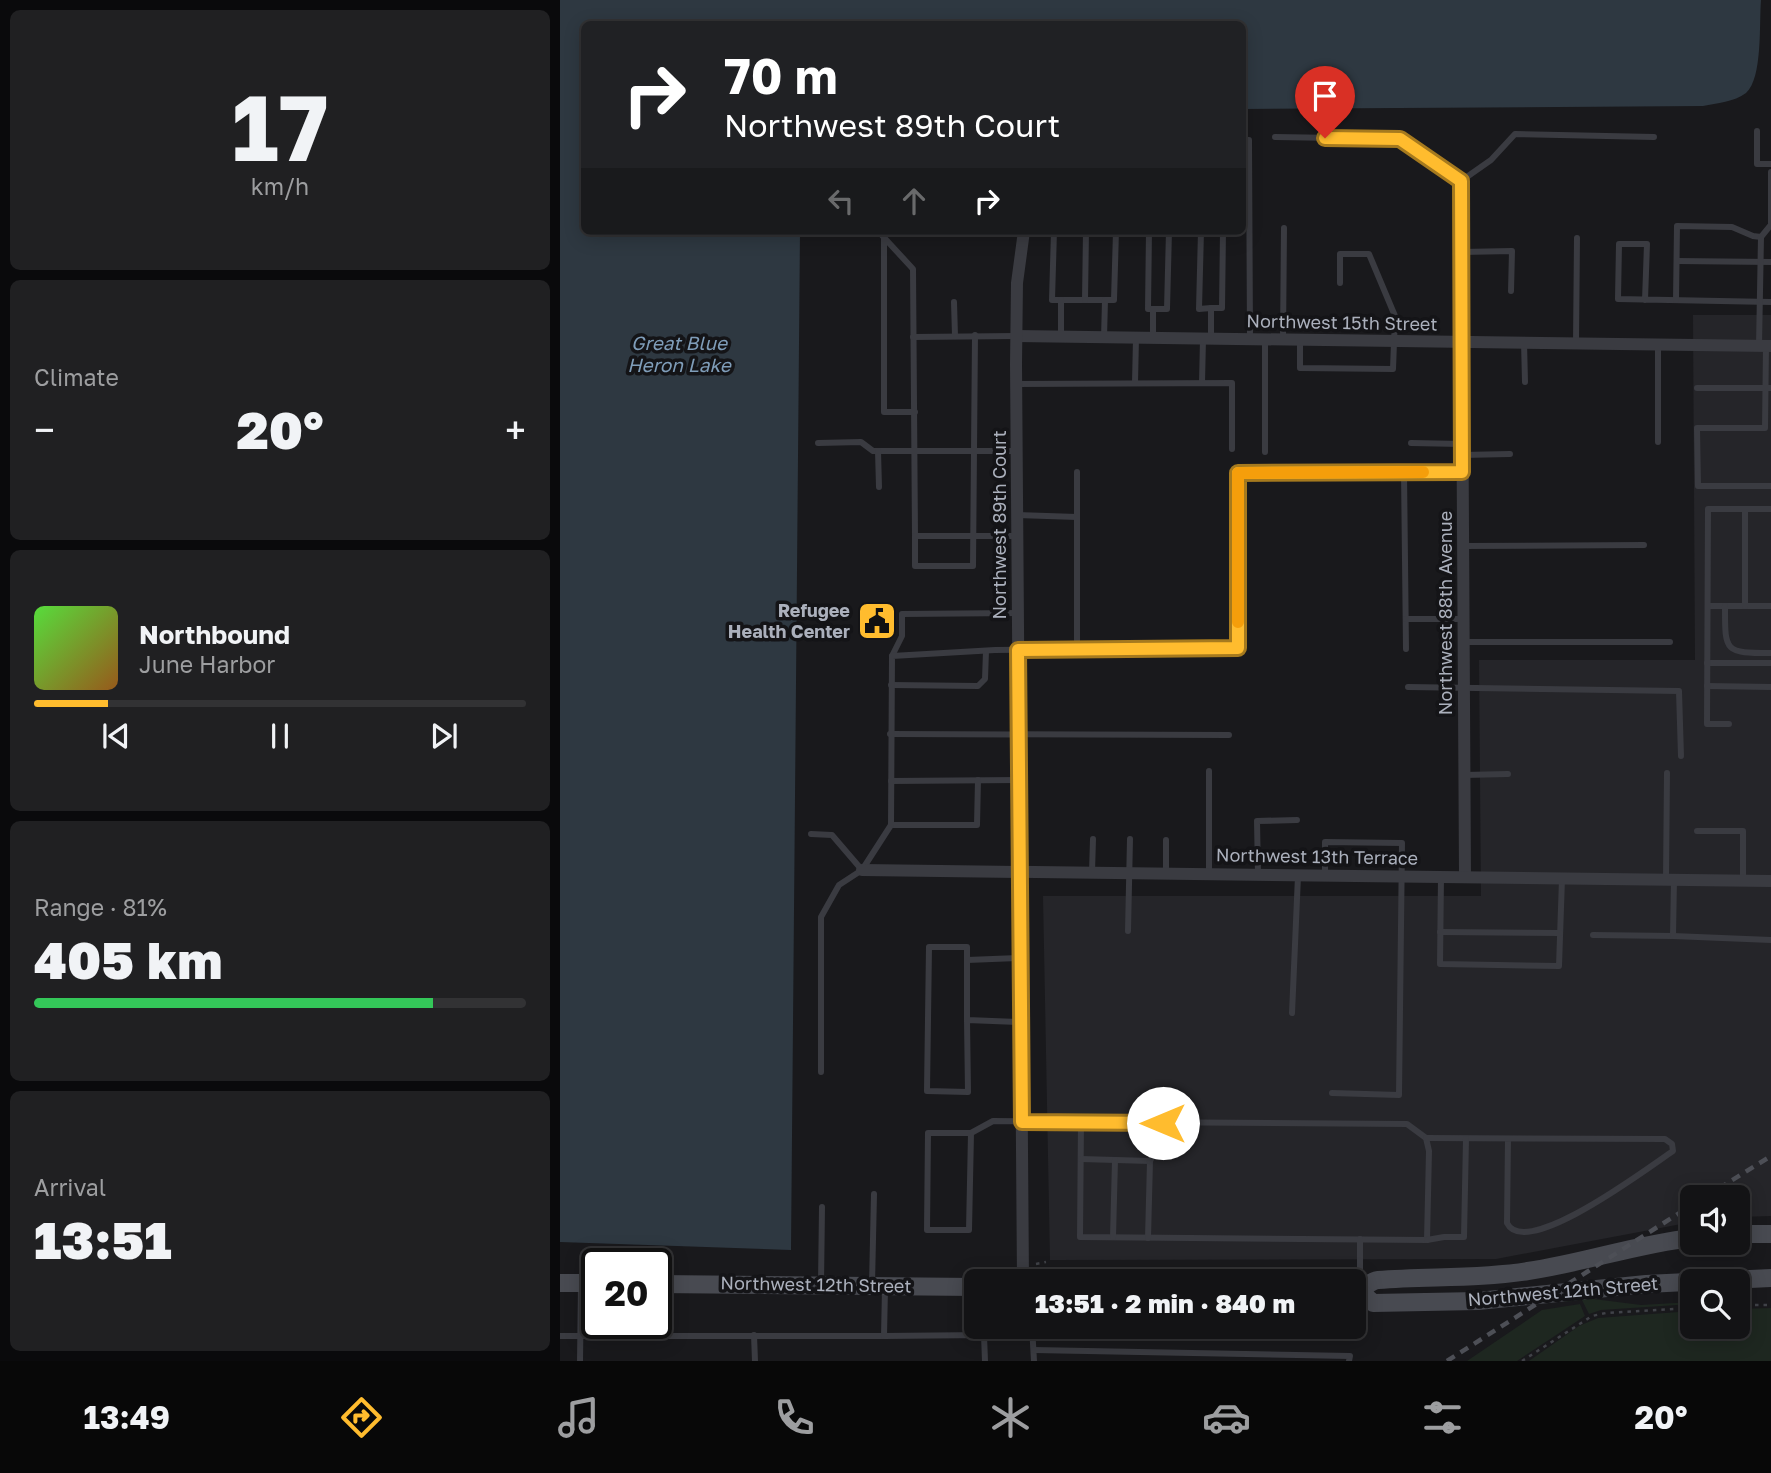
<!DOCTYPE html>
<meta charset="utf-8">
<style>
body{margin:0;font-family:"Golos Text",sans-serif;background:#202022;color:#f1f3f6;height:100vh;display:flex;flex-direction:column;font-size:26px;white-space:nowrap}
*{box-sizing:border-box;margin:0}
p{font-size:23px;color:#9d9ea0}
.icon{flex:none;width:38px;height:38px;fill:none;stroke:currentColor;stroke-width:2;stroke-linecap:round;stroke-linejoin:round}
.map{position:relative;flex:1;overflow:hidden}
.details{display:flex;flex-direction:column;gap:10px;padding:10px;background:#0a0a0c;width:560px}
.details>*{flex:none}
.top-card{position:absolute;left:21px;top:21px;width:665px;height:214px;border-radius:10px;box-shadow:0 4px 18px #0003,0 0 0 2px #323234;background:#202124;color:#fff;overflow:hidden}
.tools{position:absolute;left:1120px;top:1185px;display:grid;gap:14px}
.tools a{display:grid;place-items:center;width:70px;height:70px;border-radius:10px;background:#131315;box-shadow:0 4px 18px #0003,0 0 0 2px #323234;font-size:35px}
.speed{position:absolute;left:21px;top:1248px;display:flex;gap:14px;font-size:35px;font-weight:700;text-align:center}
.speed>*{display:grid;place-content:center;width:91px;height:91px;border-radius:50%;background:#131315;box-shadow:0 4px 18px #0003,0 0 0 2px #323234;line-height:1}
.speed .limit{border:4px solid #111;border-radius:10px;background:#fff;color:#111}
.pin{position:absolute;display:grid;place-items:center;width:60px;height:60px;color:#fff;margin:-72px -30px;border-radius:50% 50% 50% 0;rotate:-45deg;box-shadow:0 0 7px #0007}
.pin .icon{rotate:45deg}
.me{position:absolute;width:77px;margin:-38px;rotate:270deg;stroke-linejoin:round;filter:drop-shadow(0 0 5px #0008)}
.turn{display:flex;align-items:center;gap:24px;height:147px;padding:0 28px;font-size:32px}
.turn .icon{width:91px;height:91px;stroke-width:2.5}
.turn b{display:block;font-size:49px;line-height:60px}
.lanes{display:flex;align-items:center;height:66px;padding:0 28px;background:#0003;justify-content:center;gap:35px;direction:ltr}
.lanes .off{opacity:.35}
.big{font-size:52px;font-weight:800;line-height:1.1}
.details .card{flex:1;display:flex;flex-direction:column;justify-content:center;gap:10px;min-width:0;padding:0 24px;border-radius:10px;background:#202022}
.details .dial{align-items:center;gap:0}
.dial b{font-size:91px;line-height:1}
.song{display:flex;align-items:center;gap:21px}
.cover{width:84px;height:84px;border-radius:10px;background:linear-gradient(135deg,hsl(110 70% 55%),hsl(30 70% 35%))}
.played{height:7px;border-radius:4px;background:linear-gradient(90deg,#ffbc2e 15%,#323234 15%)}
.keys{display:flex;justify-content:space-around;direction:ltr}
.heat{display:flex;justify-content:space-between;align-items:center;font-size:38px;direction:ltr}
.charge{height:10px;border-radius:5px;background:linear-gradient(90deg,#34c759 81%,#323234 0)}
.trip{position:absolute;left:404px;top:1269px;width:402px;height:70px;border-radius:10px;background:#131315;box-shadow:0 4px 18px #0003,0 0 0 2px #323234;font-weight:800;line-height:70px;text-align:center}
.menu{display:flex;height:112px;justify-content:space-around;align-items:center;background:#080808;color:#9d9ea0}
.menu .icon{width:49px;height:49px}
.menu .on{color:#ffbc2e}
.menu b{font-size:32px;color:#f1f3f6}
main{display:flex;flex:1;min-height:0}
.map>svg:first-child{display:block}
</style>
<main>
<section class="details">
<div class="card dial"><b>17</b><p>km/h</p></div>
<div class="card"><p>Climate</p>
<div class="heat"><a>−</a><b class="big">20°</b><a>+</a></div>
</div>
<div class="card">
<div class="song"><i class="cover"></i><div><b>Northbound</b><p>June Harbor</p></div></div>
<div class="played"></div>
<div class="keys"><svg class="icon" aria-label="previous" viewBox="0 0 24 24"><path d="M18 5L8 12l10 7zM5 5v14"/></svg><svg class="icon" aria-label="pause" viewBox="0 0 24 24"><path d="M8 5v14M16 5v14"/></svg><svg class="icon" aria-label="next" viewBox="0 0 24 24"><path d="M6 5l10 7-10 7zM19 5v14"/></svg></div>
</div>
<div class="card"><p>Range · 81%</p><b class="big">405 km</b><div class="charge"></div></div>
<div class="card"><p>Arrival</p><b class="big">13:51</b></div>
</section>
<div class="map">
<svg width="1211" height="1361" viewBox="0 0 1211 1361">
<rect width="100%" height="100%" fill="#19191c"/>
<!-- built -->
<path fill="#252529" d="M1133,315H1211V1216L1178,1217V1197H1132V1222L936,1259L490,1260L483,896H921L919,660H1135Z"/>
<!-- green -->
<g fill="#1e2720">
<path d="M1018,1297L1081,1305L1132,1302V1304L1041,1310L1029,1314L1022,1300L1003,1302V1300Z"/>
<path d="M1020,1304L1025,1316L957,1361H907L982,1310Z"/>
<path d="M1211,1308V1361H969L1019,1326L1038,1318L1132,1311V1326H1178V1309Z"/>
</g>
<!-- water -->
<path fill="#2e3841" d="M0,0H1201C1199,23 1203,78 1186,93C1174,102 1157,103 1143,106L683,109L682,24H24V231H240L231,1250L0,1242Z"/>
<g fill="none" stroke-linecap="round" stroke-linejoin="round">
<!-- path -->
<g stroke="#404248" stroke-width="2.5" stroke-dasharray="3.5 5" stroke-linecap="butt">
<path d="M476,1264L486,1262"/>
<path d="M1178,1305H1211"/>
<path d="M962,1361L1032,1316L1046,1313L1132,1308"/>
</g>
<!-- lane -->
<g stroke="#3a3b41" stroke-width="6">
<path d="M1197,131V164H1211"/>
<path d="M715,137L840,139L901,181L931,160L955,134L1094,137"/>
<path d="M682,140H689L690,339"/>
<path d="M1211,172V226"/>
<path d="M318,231L353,269L355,536"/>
<path d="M494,231L492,300H545"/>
<path d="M589,231L588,309H593"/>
<path d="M641,231L639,309L651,308"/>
<path d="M324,238V412H355"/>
<path d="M902,252L952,251L951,291"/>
<path d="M1117,261L1211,262"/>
<path d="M525,300L526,231"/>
<path d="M1085,300L1087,244H1059L1058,299L1211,302"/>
<path d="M1116,300L1117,226L1172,227L1193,236L1201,237"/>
<path d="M394,302L395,336"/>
<path d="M415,335C414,412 414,489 413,566H355V536H457"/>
<path d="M353,337L456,336"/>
<path d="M501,337V300"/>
<path d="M544,338L545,300H554L556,231"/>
<path d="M593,338V309H607L609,231"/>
<path d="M651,339V308H662L663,231"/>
<path d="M723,340L724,228"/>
<path d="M740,340V368L833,369L835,316L809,254H780V283"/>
<path d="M964,342L965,382"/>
<path d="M1016,343L1017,238"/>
<path d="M1199,346L1201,237L1210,226"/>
<path d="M1206,346L1205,428H1137L1138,486H1211"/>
<path d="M575,383L576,338"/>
<path d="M642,383L643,339"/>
<path d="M456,384L672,383V449"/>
<path d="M1137,388H1211"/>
<path d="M1098,442V345"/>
<path d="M258,443L301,442L313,451H457"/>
<path d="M851,443L902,444"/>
<path d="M318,451L319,487"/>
<path d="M705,452V339"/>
<path d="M902,455L950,454"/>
<path d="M844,472L846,649"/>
<path d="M457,515L517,517"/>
<path d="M902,546L1084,545"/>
<path d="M1148,606H1211"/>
<path d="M1165,606C1165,652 1164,653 1211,653"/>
<path d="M1185,606V509"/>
<path d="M846,619H903"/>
<path d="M904,642H1110"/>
<path d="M517,650V472"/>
<path d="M332,656L342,636V614L458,613"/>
<path d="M1147,663H1211"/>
<path d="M331,685L418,686L425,679L426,651"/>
<path d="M1147,686L1211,687"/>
<path d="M848,687L1119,691L1121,756"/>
<path d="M1169,724H1147L1148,509H1211"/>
<path d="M330,734L669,735"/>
<path d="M649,771V873"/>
<path d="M904,775L948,774"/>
<path d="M331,781L459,780"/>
<path d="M331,825H417L418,780"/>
<path d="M1137,831H1183V880"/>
<path d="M251,834L272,835L302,870"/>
<path d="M532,872L533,839"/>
<path d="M606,873V840"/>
<path d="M698,874L697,821L737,820"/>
<path d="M765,875V842L842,843L839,1095L772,1093"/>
<path d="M881,877L880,964L999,966L1002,879"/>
<path d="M1106,879L1107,773"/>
<path d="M568,931L570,839"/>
<path d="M880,932L1000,933"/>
<path d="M1033,935L1113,936L1114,879"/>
<path d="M1113,936L1211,940"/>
<path d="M407,960L461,958"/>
<path d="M732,1013L738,876"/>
<path d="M407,1020L408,1092L367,1091L369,947H407V1020L461,1022"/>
<path d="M261,1072V917L279,885L302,870L331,825L332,656L435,650L678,648V473L902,472"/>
<path d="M411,1133L409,1230H367L368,1133H411L433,1121L847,1124L866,1138L869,1151L867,1240L520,1237L521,1122"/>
<path d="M866,1138L1105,1139L1112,1144L1113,1151C1089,1167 965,1261 947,1223L948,1139"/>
<path d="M521,1159L590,1161L588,1238"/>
<path d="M590,1161L599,1144"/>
<path d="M553,1237L555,1160"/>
<path d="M867,1240L884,1237H904L906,1139"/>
<path d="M261,1284L262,1207"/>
<path d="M312,1284L314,1194"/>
<path d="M800,1286V1239"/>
<path d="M472,1326L474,1361"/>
<path d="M194,1335L195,1361"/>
<path d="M0,1336H324L325,1288"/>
<path d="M324,1336L424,1335L425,1361"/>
<path d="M474,1350L790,1356L789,1361"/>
<path d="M20,1361L21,1285"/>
</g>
<!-- street -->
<g stroke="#3a3b41" stroke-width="12">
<path d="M901,181L905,876"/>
<path d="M456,336L1211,346"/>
<path d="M302,870L1211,881"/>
<path d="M463,1281L456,364L457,283L464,231"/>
</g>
<!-- secondary -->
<g stroke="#484a51" stroke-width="18">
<path d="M1178,1234H1211"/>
<path d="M0,1283H37"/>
<path d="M96,1284L416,1287"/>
<path d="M794,1291C805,1291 808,1281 818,1280C868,1276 918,1279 968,1271C1024,1263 1077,1244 1132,1238"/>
<path d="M800,1291L813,1303L918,1301L1086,1284L1211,1278"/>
</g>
<!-- rail -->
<g stroke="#4d4f56" stroke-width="4.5" stroke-dasharray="9 7" stroke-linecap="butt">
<path d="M1145,1197L1211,1156"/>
<path d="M887,1361L1132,1205"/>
</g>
</g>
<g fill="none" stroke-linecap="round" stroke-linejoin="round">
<defs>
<path id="route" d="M603,1123L462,1122L458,650L678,648V473L902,472L901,181L840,139L765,138"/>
</defs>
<!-- route casing -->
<use href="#route" stroke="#a67a1e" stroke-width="18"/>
<!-- route -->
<use href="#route" stroke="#ffbc2e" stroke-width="12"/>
<!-- slow -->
<path stroke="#f59e0b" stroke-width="12" d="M678,622V473L863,472"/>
</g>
<!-- icons -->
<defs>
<symbol id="civic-square" viewBox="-11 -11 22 22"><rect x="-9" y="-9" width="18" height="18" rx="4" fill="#ffbc2e" stroke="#141417"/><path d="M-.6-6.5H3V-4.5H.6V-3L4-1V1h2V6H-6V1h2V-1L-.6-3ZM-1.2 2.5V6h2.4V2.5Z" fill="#111"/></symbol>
</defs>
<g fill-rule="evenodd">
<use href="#civic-square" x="295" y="599" width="44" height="44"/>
</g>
<g text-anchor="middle" stroke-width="7" stroke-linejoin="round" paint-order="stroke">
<!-- street labels -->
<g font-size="18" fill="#abb0bc" stroke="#141417">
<text transform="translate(782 323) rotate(1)" y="6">Northwest 15th Street</text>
<text transform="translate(440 525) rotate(-90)" y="6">Northwest 89th Court</text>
<text transform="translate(886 613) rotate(-90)" y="6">Northwest 88th Avenue</text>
<text transform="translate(757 857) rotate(1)" y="6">Northwest 13th Terrace</text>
<text transform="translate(256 1285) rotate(1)" y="6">Northwest 12th Street</text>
<text transform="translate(1003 1292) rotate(-5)" y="6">Northwest 12th Street</text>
</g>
<!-- poi labels -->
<g font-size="18" font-weight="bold" fill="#abb0bc" stroke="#141417" text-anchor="end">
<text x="290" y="617">Refugee<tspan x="290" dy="21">Health Center</tspan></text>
</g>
<!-- water labels -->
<g font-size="19" font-style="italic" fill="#7f9db9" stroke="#141417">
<text x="119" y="350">Great Blue<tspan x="119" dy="22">Heron Lake</tspan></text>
</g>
</g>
</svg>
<div class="tools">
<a><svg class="icon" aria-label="sound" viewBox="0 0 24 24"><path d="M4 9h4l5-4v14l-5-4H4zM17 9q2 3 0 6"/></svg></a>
<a><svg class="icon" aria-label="search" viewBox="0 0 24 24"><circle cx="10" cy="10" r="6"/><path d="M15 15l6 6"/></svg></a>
</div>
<div class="speed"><div class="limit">20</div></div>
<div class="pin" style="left:765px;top:138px;background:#d93025"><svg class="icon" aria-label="arrive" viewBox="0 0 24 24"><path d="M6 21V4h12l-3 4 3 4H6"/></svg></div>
<svg class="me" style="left:603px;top:1123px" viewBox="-20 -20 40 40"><circle r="19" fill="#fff"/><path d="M0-13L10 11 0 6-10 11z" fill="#ffbc2e"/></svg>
<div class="trip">13:51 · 2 min · 840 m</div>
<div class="top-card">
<div class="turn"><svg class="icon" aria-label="right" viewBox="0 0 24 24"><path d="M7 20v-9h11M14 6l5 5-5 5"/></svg><div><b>70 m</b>Northwest 89th Court</div></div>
<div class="lanes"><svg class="icon off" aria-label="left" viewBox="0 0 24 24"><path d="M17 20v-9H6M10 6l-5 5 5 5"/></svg><svg class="icon off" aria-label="ahead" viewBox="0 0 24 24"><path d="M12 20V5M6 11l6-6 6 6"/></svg><svg class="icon" aria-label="right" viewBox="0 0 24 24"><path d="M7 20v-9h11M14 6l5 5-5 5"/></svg></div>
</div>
</div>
</main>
<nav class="menu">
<b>13:49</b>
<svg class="icon on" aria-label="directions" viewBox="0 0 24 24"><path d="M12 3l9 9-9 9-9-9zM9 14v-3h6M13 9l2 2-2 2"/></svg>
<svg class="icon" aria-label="music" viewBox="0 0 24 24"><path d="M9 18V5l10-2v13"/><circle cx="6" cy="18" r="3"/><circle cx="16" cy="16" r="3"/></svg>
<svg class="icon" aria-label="phone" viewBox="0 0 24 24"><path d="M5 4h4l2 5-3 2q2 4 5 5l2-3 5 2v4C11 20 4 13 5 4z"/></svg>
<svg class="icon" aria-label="climate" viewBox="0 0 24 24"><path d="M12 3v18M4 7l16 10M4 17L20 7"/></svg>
<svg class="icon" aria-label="car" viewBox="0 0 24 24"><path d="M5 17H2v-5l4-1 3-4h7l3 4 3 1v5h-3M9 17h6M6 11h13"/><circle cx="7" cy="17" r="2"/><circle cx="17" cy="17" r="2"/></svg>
<svg class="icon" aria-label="filters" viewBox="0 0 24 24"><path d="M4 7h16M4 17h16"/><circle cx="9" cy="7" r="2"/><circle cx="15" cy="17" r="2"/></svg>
<b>20°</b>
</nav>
